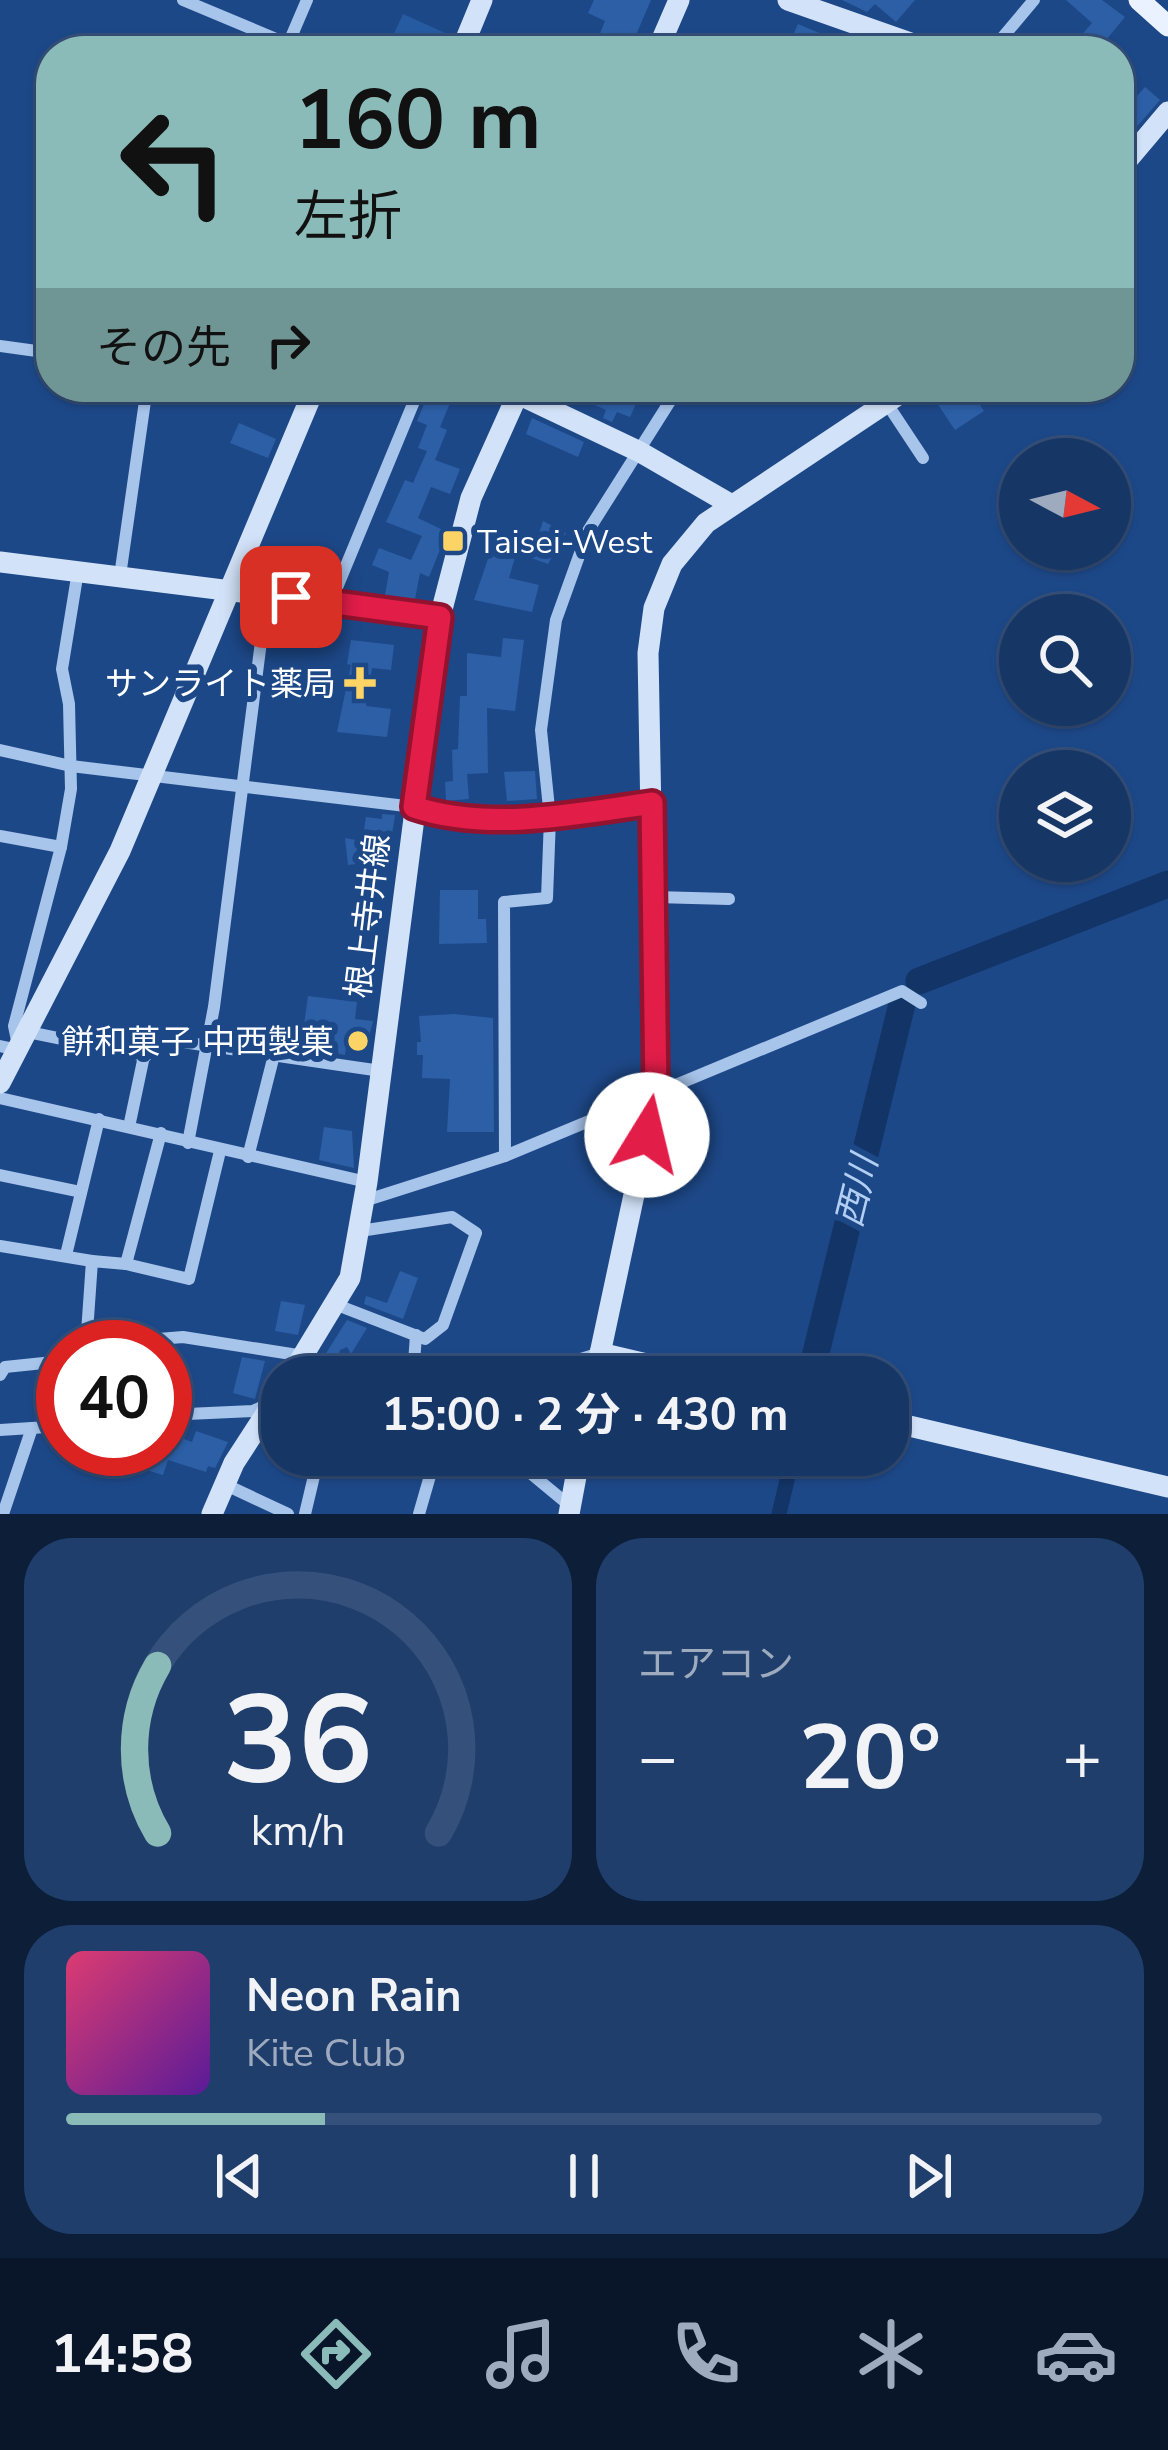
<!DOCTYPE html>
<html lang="ja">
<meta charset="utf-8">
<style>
body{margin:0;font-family:"Nunito Sans","Noto Sans JP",sans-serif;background:#1f3e6c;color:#f1f3f6;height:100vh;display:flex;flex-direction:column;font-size:45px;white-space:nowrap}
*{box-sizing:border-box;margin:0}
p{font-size:39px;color:#9eabbf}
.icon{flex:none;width:66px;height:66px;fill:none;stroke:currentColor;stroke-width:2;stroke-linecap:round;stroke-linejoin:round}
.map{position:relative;height:1514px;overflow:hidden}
.side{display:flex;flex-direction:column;gap:24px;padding:24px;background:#0c1e38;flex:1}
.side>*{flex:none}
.banner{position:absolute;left:36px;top:36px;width:1098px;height:366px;border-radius:48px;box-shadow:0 3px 9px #0004,0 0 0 3px #35507a;background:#8bbbb9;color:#111;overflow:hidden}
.needle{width:78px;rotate:97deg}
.controls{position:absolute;left:999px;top:438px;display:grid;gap:24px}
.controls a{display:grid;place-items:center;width:132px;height:132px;border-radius:50%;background:#163666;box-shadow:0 3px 9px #0004,0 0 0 3px #35507a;font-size:60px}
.speed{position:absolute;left:36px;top:1320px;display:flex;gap:24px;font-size:60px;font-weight:700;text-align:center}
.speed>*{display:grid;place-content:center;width:156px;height:156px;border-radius:50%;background:#163666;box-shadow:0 3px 9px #0004,0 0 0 3px #35507a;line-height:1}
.speed .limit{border:18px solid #d22;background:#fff;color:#111}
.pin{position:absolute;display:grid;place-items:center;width:102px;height:102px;color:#fff;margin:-51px;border-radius:24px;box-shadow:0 6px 18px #0006}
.me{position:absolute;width:132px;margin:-66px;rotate:9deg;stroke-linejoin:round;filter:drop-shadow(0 0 9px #0008)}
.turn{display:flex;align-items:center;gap:42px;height:252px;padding:0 60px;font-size:54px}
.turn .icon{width:156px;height:156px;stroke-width:2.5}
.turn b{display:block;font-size:84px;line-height:102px}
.then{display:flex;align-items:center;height:114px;padding:0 60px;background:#0003;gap:24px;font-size:45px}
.big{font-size:90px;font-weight:700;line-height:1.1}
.side .card{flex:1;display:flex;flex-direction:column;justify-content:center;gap:18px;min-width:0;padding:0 42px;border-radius:48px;background:#1f3e6c}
.side .dial{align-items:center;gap:0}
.dial svg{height:312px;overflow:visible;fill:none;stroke:#35507a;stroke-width:7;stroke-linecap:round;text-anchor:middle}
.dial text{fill:#f1f3f6;stroke:none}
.song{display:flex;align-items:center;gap:36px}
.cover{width:144px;height:144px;border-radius:18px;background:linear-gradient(135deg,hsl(340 70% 55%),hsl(270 70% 35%))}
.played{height:12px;border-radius:6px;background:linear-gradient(90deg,#8bbbb9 25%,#35507a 25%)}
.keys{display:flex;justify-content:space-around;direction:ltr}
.heat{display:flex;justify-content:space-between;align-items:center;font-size:66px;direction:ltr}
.side .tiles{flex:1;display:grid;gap:24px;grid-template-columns:1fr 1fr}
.card:last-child{grid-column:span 2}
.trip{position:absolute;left:261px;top:1356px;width:648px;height:120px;border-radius:48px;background:#163666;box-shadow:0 3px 9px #0004,0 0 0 3px #35507a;font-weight:700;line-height:120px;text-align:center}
.menu{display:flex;height:192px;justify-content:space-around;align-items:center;background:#091629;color:#9eabbf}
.menu .icon{width:84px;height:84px}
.menu .selected{color:#8bbbb9}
.menu b{font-size:54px;color:#f1f3f6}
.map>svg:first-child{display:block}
</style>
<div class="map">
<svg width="1168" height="1514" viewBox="0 0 1168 1514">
<rect width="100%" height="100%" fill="#1d4888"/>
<!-- green -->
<path fill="#265aa1" d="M403,14L454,37L448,51H386Z"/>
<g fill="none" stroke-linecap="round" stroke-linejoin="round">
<!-- canal -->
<path stroke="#133466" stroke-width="15" d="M779,1514L793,1455"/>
<!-- river -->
<g stroke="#133466" stroke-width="27">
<path d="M919,981L1168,884"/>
<path d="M810,1377L902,1004"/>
</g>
</g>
<!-- building -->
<g fill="#2c5fa6">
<path d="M594,0H651L629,51H598L602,43L597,41L605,21L588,13Z"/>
<path d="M842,0H915L896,22L875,4L867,12Z"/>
<path d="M1066,0H1102L1125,17L1097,51H1068L1092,23Z"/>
<path d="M798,24L862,51H786Z"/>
<path d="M1145,87L1160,100L1119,147V116Z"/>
<path d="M431,387L453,396L440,427L447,430L435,460L460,469L450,494L431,487L418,518L447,532L429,577L420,573L415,599L385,595L389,572L372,565L379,548L411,560L422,536L386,522L405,480L413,483L427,451L418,448L427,425L417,421Z"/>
<path d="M590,387H644L630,417L617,412L612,422L603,418L606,410L584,400Z"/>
<path d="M948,387H968L984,411L955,430L937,403L952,393Z"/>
<path d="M532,418L584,442L578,457L526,434Z"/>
<path d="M239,423L276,439L268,458L230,443Z"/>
<path d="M543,521L566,533L548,564L531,558Z"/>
<path d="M492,547L516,554L509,578L539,585L532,612L474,600Z"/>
<path d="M503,638L524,640L515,711L487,708L488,773L467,774L469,799L446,801L445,782L453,781L452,750L458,749L460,696H467V653L501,657Z"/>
<path d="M351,640L394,645L391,670L372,668L366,706L391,709L387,737L337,732L351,665L347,664Z"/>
<path d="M535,771L537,799L507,801L504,772Z"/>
<path d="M382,814L395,815L391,841L374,839L371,862L348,865L345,838L362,841L366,817L382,819Z"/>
<path d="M440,890H478V919H486L487,943L439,944Z"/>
<path d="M308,996L357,1002L355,1019L373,1021L366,1049L346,1046L345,1055L272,1042L274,1022L304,1025Z"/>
<path d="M454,1014L493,1018L494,1132H447L450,1079L422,1078L423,1055H417V1042H421L419,1016Z"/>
<path d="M324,1127L352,1131L354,1168L319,1160Z"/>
<path d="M400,1271L418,1278L403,1319L364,1304L366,1296L387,1303Z"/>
<path d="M281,1301L305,1305L298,1335L275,1331Z"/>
<path d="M347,1320L367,1328L351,1354L347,1347L340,1350L334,1377H321L323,1358Z"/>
<path d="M242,1357L265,1361L255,1399L233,1393Z"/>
<path d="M196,1431L228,1442L215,1468L208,1466L206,1472L168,1460L163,1475L146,1470L150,1455L140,1449H165V1432L192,1442Z"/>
</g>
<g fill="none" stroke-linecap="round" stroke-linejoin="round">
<!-- street -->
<g stroke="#a7c4eb" stroke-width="12">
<path d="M183,0L288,44"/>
<path d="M292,36L326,51"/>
<path d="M286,49L307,0"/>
<path d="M991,51L1034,0"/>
<path d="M0,346L51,353"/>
<path d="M500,387L518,394"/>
<path d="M876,387L923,458"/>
<path d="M120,576L147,387"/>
<path d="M331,602L420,387"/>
<path d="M0,750L71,766L414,807C484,831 579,814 651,803"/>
<path d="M0,836L61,847"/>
<path d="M655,897L729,899"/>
<path d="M28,1032L146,1056"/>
<path d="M0,1046L19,1050L14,1026L61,847L71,789L69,704L62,669L78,571"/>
<path d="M0,1098L367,1182"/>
<path d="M129,1127L148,1037L381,1071"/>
<path d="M188,1143L214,1007L267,595"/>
<path d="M505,1156L504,902L547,898L550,818L541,730L556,620L588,531L679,387"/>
<path d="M248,1157L274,1055"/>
<path d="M0,1175L81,1192"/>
<path d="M364,1201L505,1156L902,991L921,1003"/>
<path d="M0,1246L92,1261"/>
<path d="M66,1255L99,1119"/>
<path d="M126,1264L189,1279L220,1151"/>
<path d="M337,1305L425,1339L443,1325L476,1233L452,1217L360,1231"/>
<path d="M86,1345L183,1337L304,1356"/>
<path d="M86,1347L92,1261L126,1264L161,1133"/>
<path d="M0,1375L5,1367L63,1361"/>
<path d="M413,1377L416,1335"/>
<path d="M523,1377L600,1353"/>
<path d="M165,1415L253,1411L270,1403"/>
<path d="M0,1430L63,1426"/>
<path d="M224,1484L288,1514"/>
<path d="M3,1514L32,1428"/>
<path d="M305,1514L319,1455"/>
<path d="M419,1514L436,1455L529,1472L570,1506"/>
</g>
<!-- secondary -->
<g stroke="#d2e2f8" stroke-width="21">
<path d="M788,0L933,51"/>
<path d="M461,51L482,0"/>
<path d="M657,51L679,0"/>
<path d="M1119,170L1168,112"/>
<path d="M518,394L640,452L732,505"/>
<path d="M0,562L440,617"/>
<path d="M0,1083L120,851L315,387"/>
<path d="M600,1353L702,1377"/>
<path d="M290,1377L350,1278L367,1182L440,617L471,498L521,387"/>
<path d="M595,1377L656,1092L648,653L654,608L672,564L706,523L910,387"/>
<path d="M888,1421L1168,1487"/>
<path d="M212,1514L234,1463L282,1389"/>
<path d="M569,1514L580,1455"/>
</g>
<!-- primary -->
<path stroke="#ebf2ff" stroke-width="21" d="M1139,0L1168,26"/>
</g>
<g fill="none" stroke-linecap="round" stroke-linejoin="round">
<defs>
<path id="route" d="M291,597L440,617L414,807C488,832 577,814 652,803L656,1092L647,1135"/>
</defs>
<!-- route casing -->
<use href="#route" stroke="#92132f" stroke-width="30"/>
<!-- route -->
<use href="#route" stroke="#e11d48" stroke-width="21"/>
</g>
<!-- markers -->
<g fill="#fbd465" stroke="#1d4888" stroke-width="4.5">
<rect x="441" y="529" width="24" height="24" rx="6"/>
<path d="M354 665h12v12h12v12h-12v12h-12v-12h-12v-12h12z"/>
<circle cx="358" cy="1041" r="12"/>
</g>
<g text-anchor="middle" stroke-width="12" stroke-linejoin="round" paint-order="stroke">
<!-- poi labels -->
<g font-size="33" fill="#fff" stroke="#1d4888" text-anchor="end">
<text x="477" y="553" text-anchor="start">Taisei-West</text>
<text x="336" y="695">サンライト薬局</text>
<text x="334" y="1053">餅和菓子 中西製菓</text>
</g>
<!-- street labels -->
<g font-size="33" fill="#fff" stroke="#1d4888">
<text transform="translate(367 916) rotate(-83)" y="12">根上寺井線</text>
</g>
<!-- water labels -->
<g font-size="36" font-style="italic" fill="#b2cef3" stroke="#1d4888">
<text transform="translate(856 1191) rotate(-76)" y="13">西川</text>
</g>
</g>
</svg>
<div class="controls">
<a><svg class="needle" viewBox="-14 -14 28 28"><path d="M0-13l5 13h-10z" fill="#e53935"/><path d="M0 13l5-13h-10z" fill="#9eabbf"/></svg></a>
<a><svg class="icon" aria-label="search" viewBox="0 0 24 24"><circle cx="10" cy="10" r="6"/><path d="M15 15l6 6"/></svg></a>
<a><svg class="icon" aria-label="layers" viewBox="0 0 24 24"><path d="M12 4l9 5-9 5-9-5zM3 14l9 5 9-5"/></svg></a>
</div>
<div class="speed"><div class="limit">40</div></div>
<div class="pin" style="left:291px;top:597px;background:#d93025"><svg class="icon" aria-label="arrive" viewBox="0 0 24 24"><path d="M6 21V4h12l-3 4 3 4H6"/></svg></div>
<svg class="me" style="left:647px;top:1135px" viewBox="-20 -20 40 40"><circle r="19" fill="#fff"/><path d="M0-13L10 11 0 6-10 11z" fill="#e11d48"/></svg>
<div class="trip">15:00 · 2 分 · 430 m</div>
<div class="banner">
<div class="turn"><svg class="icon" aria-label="left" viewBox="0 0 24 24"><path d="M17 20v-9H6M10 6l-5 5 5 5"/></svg><div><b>160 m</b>左折</div></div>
<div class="then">その先<svg class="icon" aria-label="right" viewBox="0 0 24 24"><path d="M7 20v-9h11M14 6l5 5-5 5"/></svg></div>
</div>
</div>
<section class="side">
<div class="tiles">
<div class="card dial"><svg viewBox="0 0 100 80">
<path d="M14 69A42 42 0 1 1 86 69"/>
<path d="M14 69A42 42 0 0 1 14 26" stroke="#8bbbb9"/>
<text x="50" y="56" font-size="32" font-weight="700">36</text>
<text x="50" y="72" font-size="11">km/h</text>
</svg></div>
<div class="card"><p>エアコン</p>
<div class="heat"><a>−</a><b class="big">20°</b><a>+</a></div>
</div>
<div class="card">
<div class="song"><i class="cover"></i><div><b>Neon Rain</b><p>Kite Club</p></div></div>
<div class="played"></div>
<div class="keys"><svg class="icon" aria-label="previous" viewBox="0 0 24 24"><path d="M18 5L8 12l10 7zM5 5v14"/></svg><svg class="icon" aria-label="pause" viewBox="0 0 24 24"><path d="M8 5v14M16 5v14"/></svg><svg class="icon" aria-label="next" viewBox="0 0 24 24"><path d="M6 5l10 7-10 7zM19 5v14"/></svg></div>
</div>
</div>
</section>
<nav class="menu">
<b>14:58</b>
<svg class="icon selected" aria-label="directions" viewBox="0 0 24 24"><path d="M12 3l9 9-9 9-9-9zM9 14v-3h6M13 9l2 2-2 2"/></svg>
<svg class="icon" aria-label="music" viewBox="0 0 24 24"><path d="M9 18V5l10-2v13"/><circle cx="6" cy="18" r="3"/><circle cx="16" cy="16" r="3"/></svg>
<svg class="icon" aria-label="phone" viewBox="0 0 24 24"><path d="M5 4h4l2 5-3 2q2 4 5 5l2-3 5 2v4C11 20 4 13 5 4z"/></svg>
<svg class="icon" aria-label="climate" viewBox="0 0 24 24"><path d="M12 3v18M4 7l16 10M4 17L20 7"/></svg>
<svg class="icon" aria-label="car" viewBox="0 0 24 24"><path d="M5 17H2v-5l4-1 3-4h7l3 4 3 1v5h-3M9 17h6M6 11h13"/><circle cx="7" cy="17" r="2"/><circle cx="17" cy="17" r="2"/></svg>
</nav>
